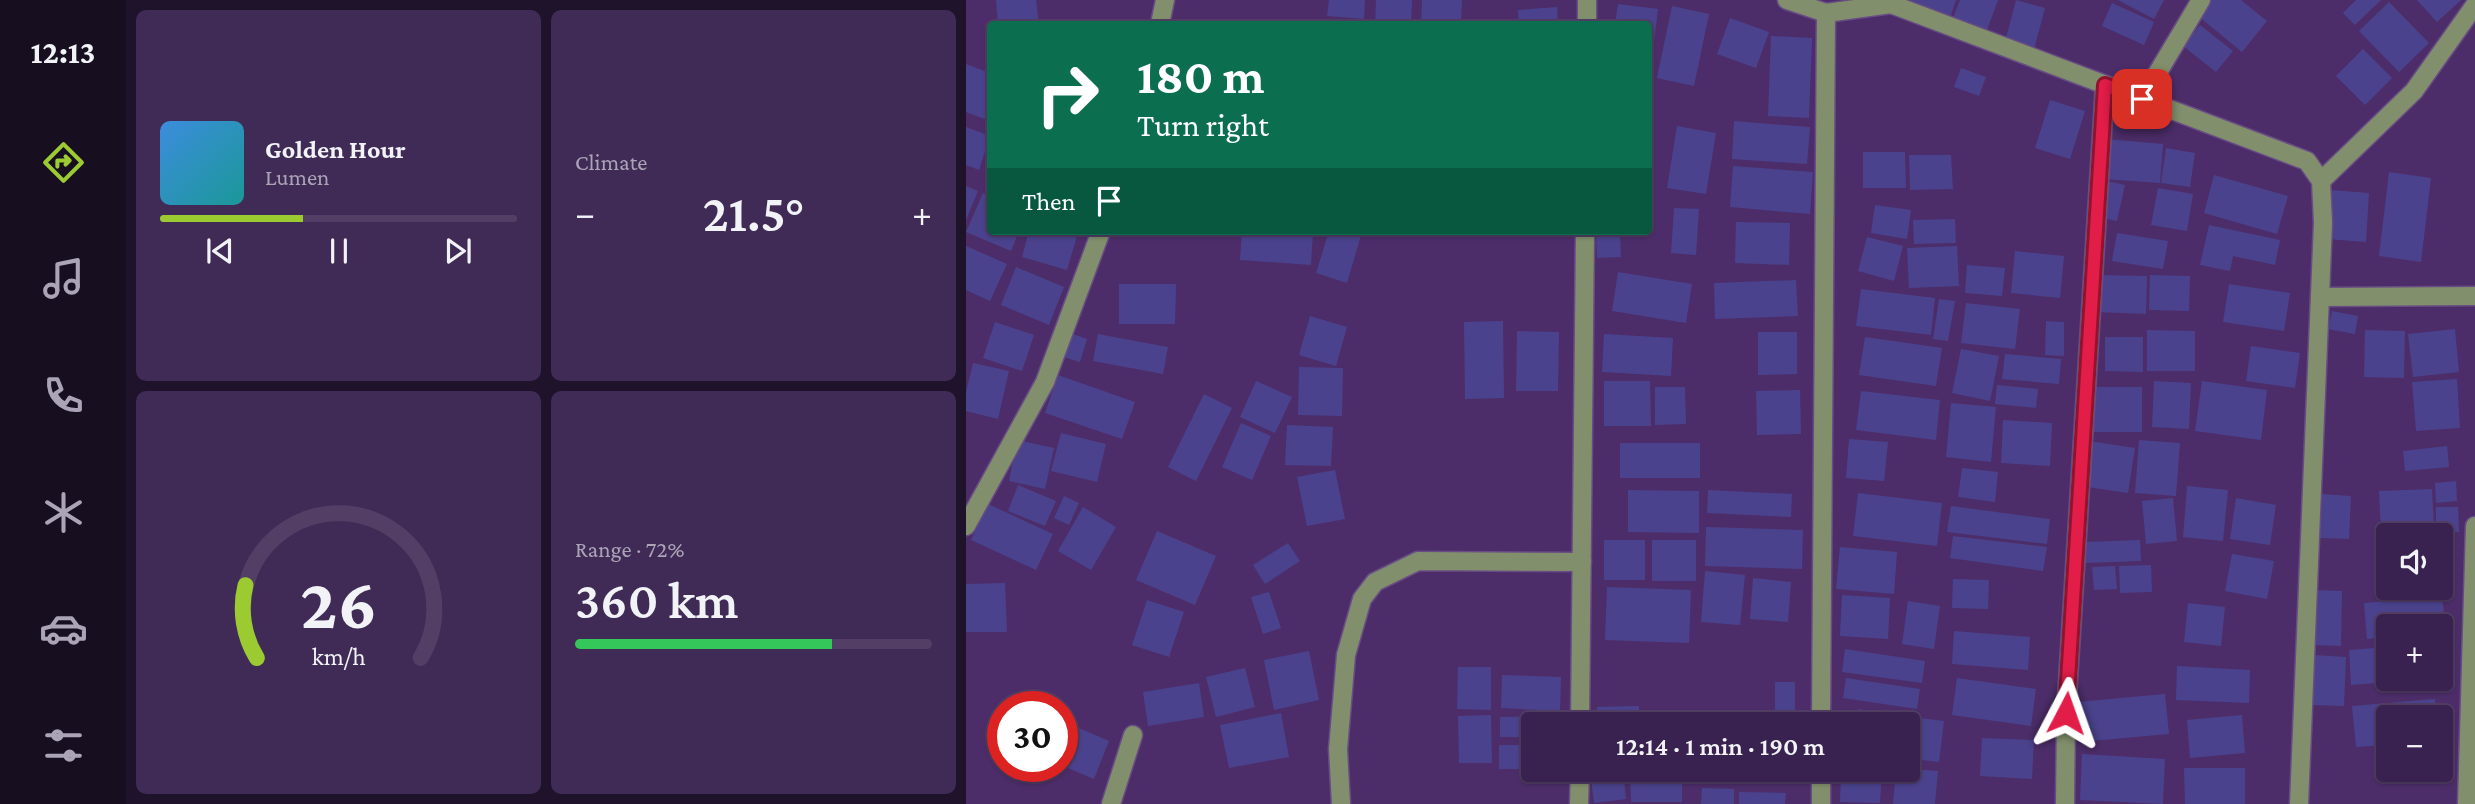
<!DOCTYPE html>
<meta charset="utf-8">
<style>
body{margin:0;font-family:"Crimson Pro",serif;background:#402a56;color:#f1f3f6;height:100vh;display:flex;flex-direction:column;font-size:26px;white-space:nowrap}
*{box-sizing:border-box;margin:0}
p{font-size:23px;color:#aba4b7}
.icon{flex:none;width:38px;height:38px;fill:none;stroke:currentColor;stroke-width:2;stroke-linecap:round;stroke-linejoin:round}
.map{position:relative;flex:1;overflow:hidden}
.drawer{display:flex;flex-direction:column;gap:10px;padding:10px;background:#1f132b;width:840px}
.drawer>*{flex:none}
.hud{position:absolute;left:21px;top:21px;width:665px;height:214px;border-radius:7px;box-shadow:0 2px 5px #0004,0 0 0 2px #533f66;background:#0b6e4f;color:#fff;overflow:hidden}
.controls{position:absolute;left:1410px;top:523px;display:grid;gap:14px}
.controls a{display:grid;place-items:center;width:77px;height:77px;border-radius:7px;background:#39224f;box-shadow:0 2px 5px #0004,0 0 0 2px #533f66;font-size:35px}
.speed{position:absolute;left:21px;top:691px;display:flex;gap:14px;font-size:35px;font-weight:700;text-align:center}
.speed>*{display:grid;place-content:center;width:91px;height:91px;border-radius:50%;background:#39224f;box-shadow:0 2px 5px #0004,0 0 0 2px #533f66;line-height:1}
.speed .limit{border:10px solid #d22;background:#fff;color:#111}
.pin{position:absolute;display:grid;place-items:center;width:60px;height:60px;color:#fff;margin:-30px;border-radius:14px;box-shadow:0 4px 10px #0006}
.me{position:absolute;width:77px;margin:-38px;rotate:4deg;stroke-linejoin:round;filter:drop-shadow(0 0 5px #0008)}
.turn{display:flex;align-items:center;gap:24px;height:147px;padding:0 35px;font-size:32px}
.turn .icon{width:91px;height:91px;stroke-width:2.5}
.turn b{display:block;font-size:49px;line-height:60px}
.then{display:flex;align-items:center;height:66px;padding:0 35px;background:#0003;gap:14px;font-size:26px}
.big{font-size:52px;font-weight:600;line-height:1.1}
.drawer .widget{flex:1;display:flex;flex-direction:column;justify-content:center;gap:10px;min-width:0;padding:0 24px;border-radius:10px;background:#402a56}
.drawer .dial{align-items:center;gap:0}
.dial svg{height:182px;overflow:visible;fill:none;stroke:#533f66;stroke-width:7;stroke-linecap:round;text-anchor:middle}
.dial text{fill:#f1f3f6;stroke:none}
.song{display:flex;align-items:center;gap:21px}
.cover{width:84px;height:84px;border-radius:10px;background:linear-gradient(135deg,hsl(210 70% 55%),hsl(180 70% 35%))}
.played{height:7px;border-radius:4px;background:linear-gradient(90deg,#9cca31 40%,#533f66 40%)}
.keys{display:flex;justify-content:space-around;direction:ltr}
.heat{display:flex;justify-content:space-between;align-items:center;font-size:38px;direction:ltr}
.charge{height:10px;border-radius:5px;background:linear-gradient(90deg,#34c759 72%,#533f66 0)}
.drawer .tiles{flex:1;display:grid;gap:10px;grid-template-columns:repeat(2,1fr)}
.trip{position:absolute;left:555px;top:712px;width:399px;height:70px;border-radius:7px;background:#39224f;box-shadow:0 2px 5px #0004,0 0 0 2px #533f66;font-weight:600;line-height:70px;text-align:center}
main{display:flex;flex:1;min-height:0}
.tabs{display:flex;flex-direction:column;width:126px;justify-content:space-around;align-items:center;background:#170e20;color:#aba4b7}
.tabs .icon{width:49px;height:49px}
.tabs .selected{color:#9cca31}
.tabs b{font-size:32px;color:#f1f3f6}
.map>svg:first-child{display:block}
</style>
<main>
<nav class="tabs">
<b>12:13</b>
<svg class="icon selected" aria-label="directions" viewBox="0 0 24 24"><path d="M12 3l9 9-9 9-9-9zM9 14v-3h6M13 9l2 2-2 2"/></svg>
<svg class="icon" aria-label="music" viewBox="0 0 24 24"><path d="M9 18V5l10-2v13"/><circle cx="6" cy="18" r="3"/><circle cx="16" cy="16" r="3"/></svg>
<svg class="icon" aria-label="phone" viewBox="0 0 24 24"><path d="M5 4h4l2 5-3 2q2 4 5 5l2-3 5 2v4C11 20 4 13 5 4z"/></svg>
<svg class="icon" aria-label="climate" viewBox="0 0 24 24"><path d="M12 3v18M4 7l16 10M4 17L20 7"/></svg>
<svg class="icon" aria-label="car" viewBox="0 0 24 24"><path d="M5 17H2v-5l4-1 3-4h7l3 4 3 1v5h-3M9 17h6M6 11h13"/><circle cx="7" cy="17" r="2"/><circle cx="17" cy="17" r="2"/></svg>
<svg class="icon" aria-label="filters" viewBox="0 0 24 24"><path d="M4 7h16M4 17h16"/><circle cx="9" cy="7" r="2"/><circle cx="15" cy="17" r="2"/></svg>
</nav>
<section class="drawer">
<div class="tiles">
<div class="widget">
<div class="song"><i class="cover"></i><div><b>Golden Hour</b><p>Lumen</p></div></div>
<div class="played"></div>
<div class="keys"><svg class="icon" aria-label="previous" viewBox="0 0 24 24"><path d="M18 5L8 12l10 7zM5 5v14"/></svg><svg class="icon" aria-label="pause" viewBox="0 0 24 24"><path d="M8 5v14M16 5v14"/></svg><svg class="icon" aria-label="next" viewBox="0 0 24 24"><path d="M6 5l10 7-10 7zM19 5v14"/></svg></div>
</div>
<div class="widget"><p>Climate</p>
<div class="heat"><a>−</a><b class="big">21.5°</b><a>+</a></div>
</div>
<div class="widget dial"><svg viewBox="0 0 100 80">
<path d="M14 69A42 42 0 1 1 86 69"/>
<path d="M14 69A42 42 0 0 1 9 37" stroke="#9cca31"/>
<text x="50" y="56" font-size="32" font-weight="700">26</text>
<text x="50" y="72" font-size="11">km/h</text>
</svg></div>
<div class="widget"><p>Range · 72%</p><b class="big">360 km</b><div class="charge"></div></div>
</div>
</section>
<div class="map">
<svg width="1509" height="804" viewBox="0 0 1509 804">
<rect width="100%" height="100%" fill="#4c2d69"/>
<!-- building -->
<g fill="#4b428d">
<path d="M30,0H70L73,24H32Z"/>
<path d="M363,0H399L398,19L361,16Z"/>
<path d="M410,0H446L445,24H409Z"/>
<path d="M456,0H496L495,24H455Z"/>
<path d="M941,0H990L984,18L940,3Z"/>
<path d="M994,0H1032L1021,30L987,18Z"/>
<path d="M1050,0L1079,8L1067,53L1038,46Z"/>
<path d="M1152,0H1198L1188,19Z"/>
<path d="M1245,0H1275L1301,21L1276,52L1232,16Z"/>
<path d="M1390,0H1415L1389,25L1377,13Z"/>
<path d="M1451,0H1495L1471,22Z"/>
<path d="M1423,2L1463,43L1433,72L1393,31Z"/>
<path d="M1146,3L1188,22L1178,45L1136,26Z"/>
<path d="M652,4L692,9L684,76H682V24H649Z"/>
<path d="M706,6L743,14L728,86L691,78Z"/>
<path d="M591,7L592,24H553L552,10Z"/>
<path d="M764,18L803,32L790,68L751,54Z"/>
<path d="M1234,25L1267,51L1250,72L1217,46Z"/>
<path d="M805,36L846,38L843,118L802,116Z"/>
<path d="M1397,49L1426,78L1399,105L1370,76Z"/>
<path d="M0,64L24,73V121L0,112Z"/>
<path d="M995,68L1020,77L1013,96L988,87Z"/>
<path d="M1084,100L1119,111L1104,159L1069,148Z"/>
<path d="M768,121L844,127L841,164L766,159Z"/>
<path d="M711,126L750,133L740,194L701,188Z"/>
<path d="M0,127L24,136L13,170L0,165Z"/>
<path d="M1140,139L1197,144L1194,183L1137,179Z"/>
<path d="M1200,148L1229,153L1224,187L1195,183Z"/>
<path d="M897,152H939L940,188H897Z"/>
<path d="M943,155H985L987,189L944,190Z"/>
<path d="M767,166L847,172L844,214L764,207Z"/>
<path d="M1423,172L1465,178L1455,262L1413,256Z"/>
<path d="M1248,175L1322,196L1311,234L1238,213Z"/>
<path d="M1141,181L1159,185L1151,221L1133,217Z"/>
<path d="M0,186L12,191L0,220Z"/>
<path d="M1192,188L1227,194L1221,231L1185,225Z"/>
<path d="M1364,190L1403,193L1400,242L1361,239Z"/>
<path d="M17,193L24,196V231H53L45,251L0,232Z"/>
<path d="M909,205L945,210L941,239L905,233Z"/>
<path d="M708,208L733,209L730,255L705,253Z"/>
<path d="M989,219L990,243L948,244L947,220Z"/>
<path d="M770,222L824,223L823,265L769,263Z"/>
<path d="M1243,225L1314,240L1309,265L1267,256L1264,271L1234,265Z"/>
<path d="M63,231H95L111,236L101,270L56,257Z"/>
<path d="M276,231H347L345,265L274,260Z"/>
<path d="M363,231L396,232L381,283L350,273Z"/>
<path d="M630,231H654L655,257L631,258Z"/>
<path d="M1151,233L1202,241L1197,269L1146,261Z"/>
<path d="M901,237L937,246L928,281L892,271Z"/>
<path d="M0,246L41,264L24,301L0,290Z"/>
<path d="M991,246L993,286L943,288L941,248Z"/>
<path d="M1049,251L1098,256L1094,298L1045,293Z"/>
<path d="M1001,265L1039,268L1036,296L999,293Z"/>
<path d="M50,267L98,287L83,325L35,305Z"/>
<path d="M652,272L726,284L720,323L646,311Z"/>
<path d="M1132,275L1181,276L1180,314L1131,312Z"/>
<path d="M1184,275L1224,276L1223,311L1183,310Z"/>
<path d="M830,280L832,316L749,319L748,283Z"/>
<path d="M153,284H210L209,324H153Z"/>
<path d="M1263,284L1324,293L1318,331L1257,322Z"/>
<path d="M895,289L969,298L965,335L890,326Z"/>
<path d="M973,299L989,301L982,341L967,339Z"/>
<path d="M1000,303L1054,309L1049,349L995,343Z"/>
<path d="M1366,311L1392,316L1389,334L1362,329Z"/>
<path d="M344,316L381,327L370,366L333,355Z"/>
<path d="M537,321L538,398L499,399L498,322Z"/>
<path d="M1080,321L1098,322V356L1079,355Z"/>
<path d="M29,322L68,335L56,371L17,358Z"/>
<path d="M1489,329L1493,372L1447,377L1442,334Z"/>
<path d="M1181,330L1229,331V371H1181Z"/>
<path d="M1399,330L1439,331L1438,378L1398,377Z"/>
<path d="M551,331L593,332L592,391H550Z"/>
<path d="M792,332H831V374L792,375Z"/>
<path d="M104,333L121,339L114,362L97,357Z"/>
<path d="M132,334L202,347L197,374L127,361Z"/>
<path d="M638,334L707,338L705,376L636,372Z"/>
<path d="M899,337L976,348L970,386L893,375Z"/>
<path d="M1139,337H1177V372L1139,371Z"/>
<path d="M1285,346L1334,353L1329,388L1280,381Z"/>
<path d="M995,349L1033,356L1024,401L986,393Z"/>
<path d="M1039,354L1095,359L1093,384L1036,379Z"/>
<path d="M7,363L43,371L32,419L0,411V392Z"/>
<path d="M333,367L377,368L376,416L332,415Z"/>
<path d="M92,375L169,402L156,439L79,413Z"/>
<path d="M1491,379L1494,428L1450,431L1446,382Z"/>
<path d="M290,381L326,397L309,433L274,417Z"/>
<path d="M638,381H684L685,426H638Z"/>
<path d="M1188,381L1225,383L1223,429L1186,427Z"/>
<path d="M1236,381L1301,390L1295,440L1229,431Z"/>
<path d="M1031,385L1072,389L1070,408L1029,404Z"/>
<path d="M689,387H719L720,424L689,425Z"/>
<path d="M1126,387H1176V432H1127Z"/>
<path d="M834,390L835,434L791,435L790,391Z"/>
<path d="M895,391L974,400L970,440L890,430Z"/>
<path d="M238,394L266,408L230,481L202,467Z"/>
<path d="M985,403L1030,407L1025,462L980,457Z"/>
<path d="M1037,420L1086,423L1084,466L1035,463Z"/>
<path d="M275,423L305,436L286,480L256,467Z"/>
<path d="M321,425L367,427L365,466L319,465Z"/>
<path d="M95,433L140,444L131,482L85,471Z"/>
<path d="M883,439L922,442L918,481L880,478Z"/>
<path d="M51,440L88,448L79,489L43,481Z"/>
<path d="M1173,440L1214,443L1210,496L1169,493Z"/>
<path d="M1123,441L1169,448L1162,493L1115,486Z"/>
<rect x="654" y="443" width="80" height="35"/>
<path d="M1481,446L1483,467L1439,471L1437,451Z"/>
<path d="M996,468L1032,472L1029,502L992,497Z"/>
<path d="M369,470L379,519L341,526L331,477Z"/>
<path d="M1490,481L1491,501L1470,503L1469,483Z"/>
<path d="M52,485L90,501L79,526L42,511Z"/>
<path d="M1221,486L1262,490L1257,541L1217,537Z"/>
<path d="M1466,489L1468,529L1415,531L1413,491Z"/>
<path d="M662,490L733,491V533L662,532Z"/>
<path d="M742,490L826,494L825,517L741,513Z"/>
<path d="M892,493L976,503L971,546L887,536Z"/>
<path d="M1356,494L1385,496L1383,539L1354,538Z"/>
<path d="M98,496L113,503L103,525L88,518Z"/>
<path d="M1207,498L1211,541L1180,544L1176,501Z"/>
<path d="M1270,498L1310,505L1304,545L1264,539Z"/>
<path d="M22,504L87,534L70,570L5,540Z"/>
<path d="M985,506L1084,519L1081,544L981,532Z"/>
<path d="M117,507L150,527L125,570L92,551Z"/>
<path d="M1470,507H1492L1493,532H1470Z"/>
<path d="M740,527L837,530L836,569L739,566Z"/>
<path d="M191,531L250,556L229,605L170,580Z"/>
<path d="M987,536L1081,547L1077,571L984,558Z"/>
<rect x="638" y="540" width="41" height="40"/>
<rect x="686" y="540" width="44" height="41"/>
<path d="M1174,540L1175,561L1120,563L1119,542Z"/>
<path d="M322,543L334,561L299,584L287,565Z"/>
<path d="M874,547L931,552L928,594L870,589Z"/>
<path d="M1266,554L1308,561L1301,599L1259,591Z"/>
<path d="M1185,565L1186,592L1154,593L1153,566Z"/>
<path d="M1149,566L1151,589L1128,590L1126,567Z"/>
<path d="M739,571L779,575L774,625L735,622Z"/>
<path d="M787,578L825,582L822,622L784,619Z"/>
<path d="M987,579L1023,580L1022,609L986,608Z"/>
<path d="M39,583L41,632H0V584Z"/>
<path d="M641,587L725,590L723,643L639,640Z"/>
<path d="M1347,590L1376,591L1375,646L1345,645Z"/>
<path d="M303,592L315,628L297,634L285,597Z"/>
<path d="M876,595L924,598L922,639L874,636Z"/>
<path d="M1476,596L1480,632L1475,633V626H1423V637L1401,639L1398,603Z"/>
<path d="M181,600L218,612L203,657L166,645Z"/>
<path d="M942,601L974,606L968,649L936,644Z"/>
<path d="M1222,603L1259,607L1255,646L1218,642Z"/>
<path d="M988,631L1064,637L1062,670L986,664Z"/>
<path d="M1484,641L1487,678L1475,679V642Z"/>
<path d="M1423,647V679H1436V681L1385,685L1383,650Z"/>
<path d="M879,649L959,661L956,683L876,672Z"/>
<path d="M343,651L353,700L308,710L298,660Z"/>
<path d="M1348,655L1380,657L1378,706L1346,705Z"/>
<path d="M1211,666L1284,670L1283,703L1210,700Z"/>
<path d="M492,667H525V710L491,709Z"/>
<path d="M279,668L289,707L250,717L240,677Z"/>
<path d="M536,675L595,677L594,711L535,708Z"/>
<path d="M880,678L954,689L951,709L877,698Z"/>
<path d="M991,678L1070,689L1065,726L986,715Z"/>
<rect x="809" y="682" width="20" height="37"/>
<path d="M233,683L238,717L182,726L177,692Z"/>
<path d="M1199,694L1203,734L1114,742L1111,702Z"/>
<path d="M1469,699L1470,718H1423V745L1390,747L1386,706Z"/>
<path d="M673,706V724H632L631,707Z"/>
<path d="M892,709L950,717L943,764L942,724H890Z"/>
<path d="M315,713L323,757L263,768L254,725Z"/>
<path d="M525,715L526,763H493L492,716Z"/>
<path d="M1276,715L1279,753L1224,758L1221,720Z"/>
<path d="M593,716V724H567V737H534V717Z"/>
<path d="M953,718L978,721L973,762L948,759Z"/>
<path d="M113,728L143,741L128,779L97,766Z"/>
<path d="M1016,738L1068,740L1066,779L1014,776Z"/>
<rect x="533" y="745" width="34" height="24"/>
<path d="M1116,754L1199,759L1197,804L1114,800Z"/>
<path d="M1218,768H1279V804H1219Z"/>
<path d="M942,769L972,771L969,804H927L930,770Z"/>
<path d="M624,770H657L660,799L628,803Z"/>
<path d="M664,770H716V802H665Z"/>
<path d="M743,770H815V775L743,772Z"/>
<path d="M875,770H916L914,803L874,802Z"/>
<path d="M736,788L768,789V804H735Z"/>
<path d="M773,792L820,793L819,804H773Z"/>
</g>
<g fill="none" stroke-linecap="round" stroke-linejoin="round">
<defs>
<g id="minor">
<path d="M821,0L860,13L925,4L926,0"/>
<path d="M925,4L1341,161L1355,181L1357,223L1333,804"/>
<path d="M194,24L199,0"/>
<path d="M621,24V0"/>
<path d="M1176,99L1235,0"/>
<path d="M1355,181L1448,91L1509,5"/>
<path d="M1354,297L1509,296"/>
<path d="M0,526L79,382L135,231"/>
<path d="M614,724L619,231"/>
<path d="M855,724L860,13"/>
<path d="M855,770V804"/>
<path d="M145,804L167,735"/>
<path d="M375,804L372,749L380,655L396,599L409,582L452,561L616,562"/>
<path d="M613,804L614,770"/>
<path d="M1099,804L1100,713L1139,85"/>
<path d="M1501,804L1509,526"/>
</g>
</defs>
<!-- minor casing -->
<use href="#minor" stroke="#684c84" stroke-width="21"/>
<!-- minor -->
<use href="#minor" stroke="#818f6c" stroke-width="18"/>
</g>
<g fill="none" stroke-linecap="round" stroke-linejoin="round">
<defs>
<path id="route" d="M1100,713L1139,85L1176,99"/>
</defs>
<!-- route casing -->
<use href="#route" stroke="#92132f" stroke-width="18"/>
<!-- route -->
<use href="#route" stroke="#e11d48" stroke-width="12"/>
</g>
</svg>
<div class="controls">
<a><svg class="icon" aria-label="sound" viewBox="0 0 24 24"><path d="M4 9h4l5-4v14l-5-4H4zM17 9q2 3 0 6"/></svg></a>
<a>+</a>
<a>−</a>
</div>
<div class="speed"><div class="limit">30</div></div>
<div class="pin" style="left:1176px;top:99px;background:#d93025"><svg class="icon" aria-label="arrive" viewBox="0 0 24 24"><path d="M6 21V4h12l-3 4 3 4H6"/></svg></div>
<svg class="me" style="left:1100px;top:713px" viewBox="-20 -20 40 40"><path d="M0-17L14 15 0 8-14 15z" fill="#e11d48" stroke="#fff" stroke-width="4"/></svg>
<div class="trip">12:14 · 1 min · 190 m</div>
<div class="hud">
<div class="turn"><svg class="icon" aria-label="right" viewBox="0 0 24 24"><path d="M7 20v-9h11M14 6l5 5-5 5"/></svg><div><b>180 m</b>Turn right</div></div>
<div class="then">Then<svg class="icon" aria-label="arrive" viewBox="0 0 24 24"><path d="M6 21V4h12l-3 4 3 4H6"/></svg></div>
</div>
</div>
</main>
